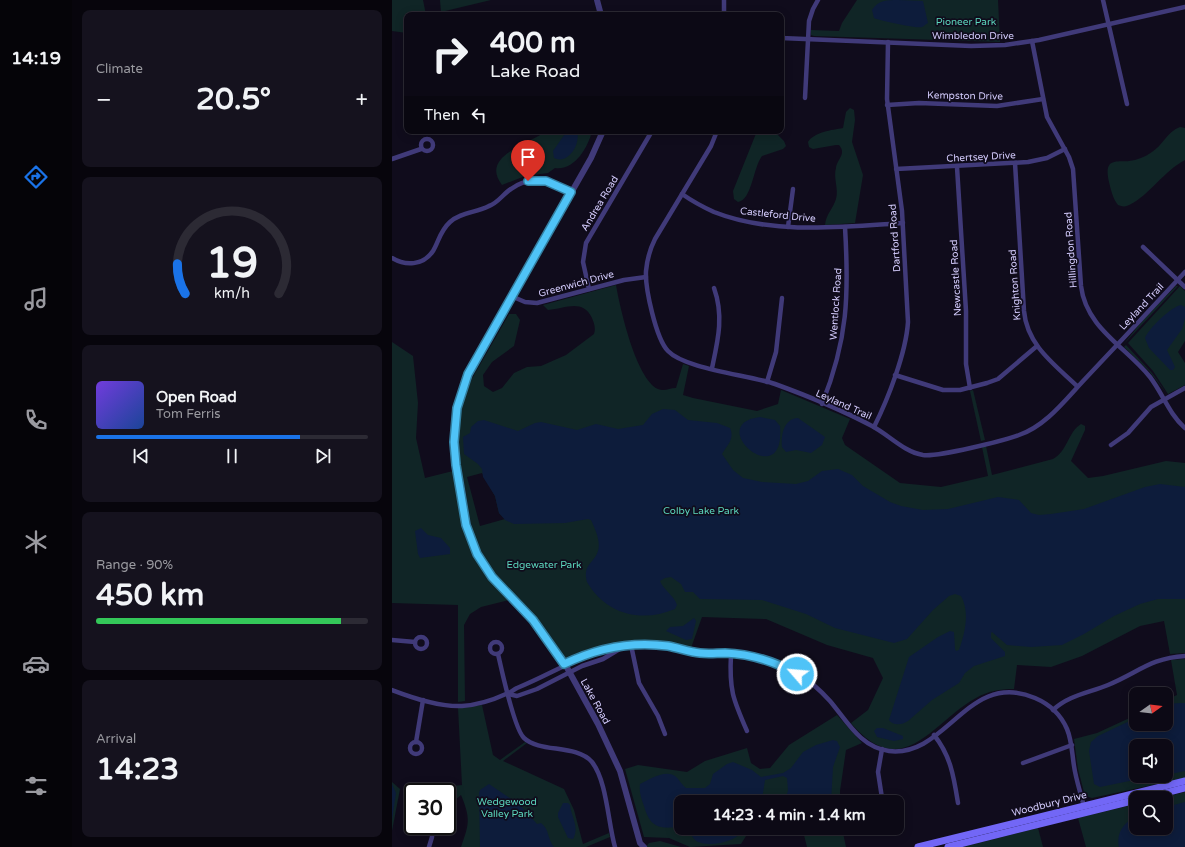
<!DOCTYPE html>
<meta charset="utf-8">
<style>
body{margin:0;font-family:"Varela Round",sans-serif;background:#15121e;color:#f1f3f6;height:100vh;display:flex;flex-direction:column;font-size:15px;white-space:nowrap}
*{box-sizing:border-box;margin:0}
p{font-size:13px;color:#9a9aa0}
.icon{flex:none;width:22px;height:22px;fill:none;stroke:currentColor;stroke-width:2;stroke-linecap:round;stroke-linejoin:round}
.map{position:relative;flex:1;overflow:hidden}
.sheet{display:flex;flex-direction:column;gap:10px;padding:10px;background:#07050c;width:320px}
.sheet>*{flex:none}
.banner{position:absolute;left:12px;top:12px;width:380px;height:122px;border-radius:8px;box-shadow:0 2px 10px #0003,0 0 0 1px #2c2a34;background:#0c0915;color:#f1f3f6;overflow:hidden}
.needle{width:26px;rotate:76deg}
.tools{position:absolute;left:737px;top:687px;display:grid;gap:8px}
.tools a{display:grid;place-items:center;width:44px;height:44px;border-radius:8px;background:#0c0915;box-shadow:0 2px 10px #0003,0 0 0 1px #2c2a34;font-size:20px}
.speed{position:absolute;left:12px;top:783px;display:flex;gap:8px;font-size:20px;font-weight:700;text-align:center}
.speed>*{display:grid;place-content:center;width:52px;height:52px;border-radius:50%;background:#0c0915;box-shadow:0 2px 10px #0003,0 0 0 1px #2c2a34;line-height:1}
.speed .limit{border:2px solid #111;border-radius:6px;background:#fff;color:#111}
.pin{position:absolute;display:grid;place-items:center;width:34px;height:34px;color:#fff;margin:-41px -17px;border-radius:50% 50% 50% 0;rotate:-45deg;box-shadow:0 0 4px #0007}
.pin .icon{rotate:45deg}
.me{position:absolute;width:44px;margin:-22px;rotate:297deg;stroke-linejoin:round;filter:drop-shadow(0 0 3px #0008)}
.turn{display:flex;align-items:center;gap:14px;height:84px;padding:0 20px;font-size:18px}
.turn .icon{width:52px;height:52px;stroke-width:2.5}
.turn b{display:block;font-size:28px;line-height:34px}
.then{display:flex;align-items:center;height:38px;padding:0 20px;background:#0003;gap:8px;font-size:15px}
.big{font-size:30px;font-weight:800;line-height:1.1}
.sheet .widget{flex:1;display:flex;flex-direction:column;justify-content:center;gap:6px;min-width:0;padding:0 14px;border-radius:8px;background:#15121e}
.sheet .dial{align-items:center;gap:0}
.dial svg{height:104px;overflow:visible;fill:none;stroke:#2c2a34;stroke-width:7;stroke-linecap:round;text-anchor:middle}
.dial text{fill:#f1f3f6;stroke:none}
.song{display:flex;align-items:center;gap:12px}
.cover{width:48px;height:48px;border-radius:6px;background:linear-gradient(135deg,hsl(260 70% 55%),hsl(220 70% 35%))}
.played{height:4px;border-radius:2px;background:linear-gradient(90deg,#1a73e8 75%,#2c2a34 75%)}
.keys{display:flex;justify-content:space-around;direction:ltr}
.heat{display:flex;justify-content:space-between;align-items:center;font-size:22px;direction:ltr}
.charge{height:6px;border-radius:3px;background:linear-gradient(90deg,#34c759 90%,#2c2a34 0)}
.trip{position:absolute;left:282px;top:795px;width:230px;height:40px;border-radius:8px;background:#0c0915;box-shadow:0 2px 10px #0003,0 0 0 1px #2c2a34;font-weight:800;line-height:40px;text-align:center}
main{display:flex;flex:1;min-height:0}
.menu{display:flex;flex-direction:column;width:72px;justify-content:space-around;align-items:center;background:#050408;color:#9a9aa0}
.menu .icon{width:28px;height:28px}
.menu .selected{color:#1a73e8}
.menu b{font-size:18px;color:#f1f3f6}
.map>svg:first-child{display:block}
</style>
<main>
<nav class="menu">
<b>14:19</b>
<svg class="icon selected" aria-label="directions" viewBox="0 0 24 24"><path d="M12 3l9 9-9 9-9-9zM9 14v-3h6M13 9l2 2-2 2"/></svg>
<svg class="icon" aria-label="music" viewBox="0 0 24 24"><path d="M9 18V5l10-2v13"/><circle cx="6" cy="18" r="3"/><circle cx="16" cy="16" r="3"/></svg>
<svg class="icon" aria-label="phone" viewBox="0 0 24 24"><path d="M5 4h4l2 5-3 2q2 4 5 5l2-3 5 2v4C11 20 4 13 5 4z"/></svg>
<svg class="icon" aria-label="climate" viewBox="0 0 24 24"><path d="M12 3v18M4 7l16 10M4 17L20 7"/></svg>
<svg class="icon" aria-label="car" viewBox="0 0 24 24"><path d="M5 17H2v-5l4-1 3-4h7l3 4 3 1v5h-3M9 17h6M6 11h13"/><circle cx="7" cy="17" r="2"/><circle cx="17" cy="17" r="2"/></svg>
<svg class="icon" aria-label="filters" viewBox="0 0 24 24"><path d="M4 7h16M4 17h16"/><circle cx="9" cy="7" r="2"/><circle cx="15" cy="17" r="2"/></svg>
</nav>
<section class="sheet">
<div class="widget"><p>Climate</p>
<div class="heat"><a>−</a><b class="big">20.5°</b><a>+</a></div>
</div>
<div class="widget dial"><svg viewBox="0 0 100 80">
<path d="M14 69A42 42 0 1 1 86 69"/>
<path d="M14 69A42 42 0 0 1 8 46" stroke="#1a73e8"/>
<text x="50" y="56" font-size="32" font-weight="700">19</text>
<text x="50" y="72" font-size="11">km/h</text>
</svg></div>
<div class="widget">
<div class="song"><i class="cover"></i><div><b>Open Road</b><p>Tom Ferris</p></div></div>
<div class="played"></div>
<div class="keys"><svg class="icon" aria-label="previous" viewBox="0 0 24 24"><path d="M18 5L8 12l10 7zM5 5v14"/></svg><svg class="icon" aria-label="pause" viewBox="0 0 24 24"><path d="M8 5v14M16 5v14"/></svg><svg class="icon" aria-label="next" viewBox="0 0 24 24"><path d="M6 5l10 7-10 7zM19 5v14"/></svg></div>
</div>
<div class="widget"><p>Range · 90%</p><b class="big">450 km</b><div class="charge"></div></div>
<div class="widget"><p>Arrival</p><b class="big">14:23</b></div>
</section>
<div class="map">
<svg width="793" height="847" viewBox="0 0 793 847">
<rect width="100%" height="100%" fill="#100c1c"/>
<!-- green -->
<g fill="#102526" fill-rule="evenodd">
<path d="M0,0H31L34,15H15V33L0,31Z"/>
<path d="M48,0H99L49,12Z"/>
<path d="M465,0H606L608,42H610L422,36L419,35V30L447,31L450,23Z"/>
<path d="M458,108L462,110L463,120L460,142L471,175L463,223L433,225C434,214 441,209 444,199C447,189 441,178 444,168C445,159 455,154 447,145H444L421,149L417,147L416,142C422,132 440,130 451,128L454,112Z"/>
<path d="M788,127L793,128V160C772,171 757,195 739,204C734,207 731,207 726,205C721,199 719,190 717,182C716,177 714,168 718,164C723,160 732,162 737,161C745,160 753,157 760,152C770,146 776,131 788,127Z"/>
<path d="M154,131H200C196,148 182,171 163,168L156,173L133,176L110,185C87,155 139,144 154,131Z"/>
<path d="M365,131H382L392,141L394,146L391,149L370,156C361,168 360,200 346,202L342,199L341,191Z"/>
<path d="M224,285C228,308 244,379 266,389C273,392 277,388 284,388L291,364L297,366L291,395L301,398L365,411L386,404L389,390L458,419L450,438L453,445L508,483L549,487L596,476L590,447L594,446L600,475L661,459C675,452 676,432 689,424L693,426V430L679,461L696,478L711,476L774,461L793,463V653L778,654L772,621L748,626L690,656L659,667L625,665L622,689C608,689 596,691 584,698C540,722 511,784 459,723L476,710L491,678L481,658L435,645L374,619L310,617L299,648C257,638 218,639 178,659H174C163,643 153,627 140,612C126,597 109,583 97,566C81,544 78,520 74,494C72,480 67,467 66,452C63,398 89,360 114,314L78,382L117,314H124L128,320L122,346L100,362L91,375L92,386L101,392L110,388L122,373L135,367L149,366L174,355L202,334C204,328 202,323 200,318C190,298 173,309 156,310L151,305ZM90,473L103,496L107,513L113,519L88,526L75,477Z"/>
<path d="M784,286H786L731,345L750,321Z"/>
<path d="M788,286L793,291V341L786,352L793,363V385L776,394L761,371L736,343Z"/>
<path d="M0,342L21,356L26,403L24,438L33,478L61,471C72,532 70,555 117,600L89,607L78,614L72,625L73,701L66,702V605L0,603Z"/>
<path d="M734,345L760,373L775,394L757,371L732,347Z"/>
<path d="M581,390L593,440L589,441L578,391Z"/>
<path d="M793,659V778L700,798L693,796L686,769L682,739L705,733L744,715V724H774V700L785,695L779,660ZM744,746H774V776H744Z"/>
<path d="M90,705L101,755L108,760L133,742L135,743L111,761L172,789L182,810L191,844L217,833L218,837L194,847H69C77,824 79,819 69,795L55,807V796L61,786L70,785L66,708Z"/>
<path d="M445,715L470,743L454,750L448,791V802H289V828H359L349,844L298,847L277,838L252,837L233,769L246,765L295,772L313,761L355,748L359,763L368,769L378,768L397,745Z"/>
<path d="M0,782L8,789L0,831Z"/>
<path d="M793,792V847H694L686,818L744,804V828H774V798H769Z"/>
<path d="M408,828H450L454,847H415L411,831Z"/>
<path d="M646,828L651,847H571Z"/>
<path d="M268,841L289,847H254L257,843Z"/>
</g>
<!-- water -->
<g fill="#0d1c3b">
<path d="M506,0L531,1L536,23C535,23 531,27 530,27C525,29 486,20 482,18L480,10C486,0 495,0 506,0Z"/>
<path d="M175,131H185C189,144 176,165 162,158L161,151Z"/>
<path d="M789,305L793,307V318L790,329L775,350L783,367L781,370H778L757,348L753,338C757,328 779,307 789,305Z"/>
<path d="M271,409L283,410L296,420L325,423L338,428C343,439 335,445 330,454L341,470L351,478L370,482L404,484L416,481L430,471L446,469L460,475L471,486L498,502L509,506L531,510L556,509L606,497L627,500L639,513L647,515L659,514L692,509L753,487L768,484L793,487V599H766L748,604L722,616L692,634L670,645L639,647L615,645L600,632L599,633V638L613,652V656L582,666L573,673L567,683L540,700L516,721C510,725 501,726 497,720L517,657L546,637L558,631L562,632L563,649L564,651L567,650C573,633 578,612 569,596L563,594L557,596L541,610L515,639L502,643L443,628L414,614L370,600L308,599L301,592H293L289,584L279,577L273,578L268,581C272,591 282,595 285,605L283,609C250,623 214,615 195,582C190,564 202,564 206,551C209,541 203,529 199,520L196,519L173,523L122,524L113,520L107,513L103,496L91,477L90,469L86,464L72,454L71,437L78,433L79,427L86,421L92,420L126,431L143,423L149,422L185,430L204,424L226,429L251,425L260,414Z"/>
<path d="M368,417L383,420L388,426C394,496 310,424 368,417Z"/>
<path d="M406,418L433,437L430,445L419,453L404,450L394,452L390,447C389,436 391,419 406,418Z"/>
<path d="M29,528L36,535L49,538L58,548V554L28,558L26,554L23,531Z"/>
<path d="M302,618L304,621L300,639L294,640L274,631L278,627L291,626Z"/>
<path d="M788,703H793V771L774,775V746H744V776H762L708,787L702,784L697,751L699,742L706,736L744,718V724H774V704Z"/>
<path d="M485,728H491L511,736V739L502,741L485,737L482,731Z"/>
<path d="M441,740L445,741L448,747L441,767L439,802H393L396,790L395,778L391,776L373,780L370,799L366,802H289V828H352C347,842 319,847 306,842C300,839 299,832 293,828C271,827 259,832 252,806C249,798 247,792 248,784C256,780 273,769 283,776C287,779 289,784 294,788H313L318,784L321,774L335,764L341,762L360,770L369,777L391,773L399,768L411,752L424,745Z"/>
<path d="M0,784L4,793L0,820Z"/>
<path d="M97,784L128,805L145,824L149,823C158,830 155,839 162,847H88L87,793L88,790Z"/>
<path d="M793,802V847H727C724,833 732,822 744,817V828H774V807Z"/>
<path d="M171,803H176L178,805C179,816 188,828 181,839L176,838L166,817V813Z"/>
</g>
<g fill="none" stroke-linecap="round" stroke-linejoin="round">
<!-- minor -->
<g stroke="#403a79" stroke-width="4.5">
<path d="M711,0L735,104"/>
<path d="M332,15V0"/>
<path d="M389,38L579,46L613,45L647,40L793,7"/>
<path d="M640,41L655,117L677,157L681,169L689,286C694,328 734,347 758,377C771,394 777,414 793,428"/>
<path d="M413,98L417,21L421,9L426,0"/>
<path d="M495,105L527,103L605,106L651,99"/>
<path d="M325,131L319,146L263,239C258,249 255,260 254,271C253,288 264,339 276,351C293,369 357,375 383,384C416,396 450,410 480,426C497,435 512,452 531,455C547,457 610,441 627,435C654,426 674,399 693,379C727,343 760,308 793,272"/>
<circle cx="35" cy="145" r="6"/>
<path d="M0,159L29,149"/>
<path d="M623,163L632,311C635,345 662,364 685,386"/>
<path d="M565,167L574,311V364L578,388"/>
<path d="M504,169L636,162L655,158L673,149"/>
<path d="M290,194C300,201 311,207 322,212C380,235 450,227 511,223"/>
<path d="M396,227L401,189"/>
<path d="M751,247L793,287"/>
<path d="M0,258C13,266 31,266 41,251C47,241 48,231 58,222C69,212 84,213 97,206C106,203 111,194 119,189C138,174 160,182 179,191"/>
<path d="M197,289L191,262L194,243L260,131"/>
<path d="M119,296L133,302L145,303L232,280L254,277"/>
<path d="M320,368C326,340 332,316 322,288"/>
<path d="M503,375L551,390H568L595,383L606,379L645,346"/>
<path d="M375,382L384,352L390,298"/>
<path d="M430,404C456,339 457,295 453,227"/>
<path d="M482,427C496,399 514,353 516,322L510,211L495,99L496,42"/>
<path d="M719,445L736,433L759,407L793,388"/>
<circle cx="29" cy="643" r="6"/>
<path d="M0,640L23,642"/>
<circle cx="104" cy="648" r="6"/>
<path d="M239,645L247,683L266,716L273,734"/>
<path d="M106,654C110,671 122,729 132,738C148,753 184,744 200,762C215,781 216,823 223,847"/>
<path d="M339,654C337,690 341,699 355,731"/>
<path d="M0,690C21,698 47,707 70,706C84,705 101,700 114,694C118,693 121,690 125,688C176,667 209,639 267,645C281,647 295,652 309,653C317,654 325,653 334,653C359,654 384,660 406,674C418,681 429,691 438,701C455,721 468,747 497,751C555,758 576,669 643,698C657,704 669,715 675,729C680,741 680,754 682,766C684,780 689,794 692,807"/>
<path d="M116,694L125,696L145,689L190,666L211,659L231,647"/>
<path d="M661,710C677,695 697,693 716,685C746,673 758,658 793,656"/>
<path d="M542,735C559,756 562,778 566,803"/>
<circle cx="24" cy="748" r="6"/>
<path d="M24,742L31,700"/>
<path d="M490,749L486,772L490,798"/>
<path d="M631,763L680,745"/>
<path d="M37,847L40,837V826"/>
</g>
<!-- tertiary -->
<g stroke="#403a79" stroke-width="6">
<path d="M205,0L209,15"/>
<path d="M211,131L199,158L76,374L65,410L62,442L72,515L79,541L97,574L136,614L156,640L173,664L206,724L228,771L248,843L252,847"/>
</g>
<!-- secondary -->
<g stroke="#7267f6" stroke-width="7">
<path d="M754,798L793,788"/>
<path d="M526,847L793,781"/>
<path d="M556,847L744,800"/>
</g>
</g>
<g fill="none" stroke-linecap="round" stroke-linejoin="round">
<defs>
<path id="route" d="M136,181H154L179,192L76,374L65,408L62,442L64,465L74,525L85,554L100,577L141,620L172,664C205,648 240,641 276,646C287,648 297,652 308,653C317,654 325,653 333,653C359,654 382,661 405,674"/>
</defs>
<!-- route casing -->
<use href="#route" stroke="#337fa1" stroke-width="10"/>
<!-- route -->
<use href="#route" stroke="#4fc3f7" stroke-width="7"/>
</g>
<g text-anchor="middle" stroke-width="3.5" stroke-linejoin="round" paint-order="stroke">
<!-- park labels -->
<g font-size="10" fill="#5cd7be" stroke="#100c1c">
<text x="574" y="25">Pioneer Park</text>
<text x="309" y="514">Colby Lake Park</text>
<text x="152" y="568">Edgewater Park</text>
<text x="115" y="805">Wedgewood<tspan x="115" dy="12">Valley Park</tspan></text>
</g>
<!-- street labels -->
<g font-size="10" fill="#d3cbfc" stroke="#100c1c">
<text x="581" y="39">Wimbledon Drive</text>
<text transform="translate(573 95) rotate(1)" y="4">Kempston Drive</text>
<text transform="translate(589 156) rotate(-3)" y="4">Chertsey Drive</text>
<text transform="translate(207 203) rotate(-59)" y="4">Andrea Road</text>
<text transform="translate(386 214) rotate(6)" y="4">Castleford Drive</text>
<text transform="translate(502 238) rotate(-94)" y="4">Dartford Road</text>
<text transform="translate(678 250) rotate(-94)" y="4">Hillingdon Road</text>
<text transform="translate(563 278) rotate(-93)" y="4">Newcastle Road</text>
<text transform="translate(184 283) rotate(-15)" y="4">Greenwich Drive</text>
<text transform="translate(622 285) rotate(-94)" y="4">Knighton Road</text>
<text transform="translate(443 304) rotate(-86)" y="4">Wentlock Road</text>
<text transform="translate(749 306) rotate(-47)" y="4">Leyland Trail</text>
<text transform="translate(452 404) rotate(24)" y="4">Leyland Trail</text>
<text transform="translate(204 701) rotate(61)" y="4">Lake Road</text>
<text transform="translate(657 803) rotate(-14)" y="4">Woodbury Drive</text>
</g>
</g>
</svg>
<div class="tools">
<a><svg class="needle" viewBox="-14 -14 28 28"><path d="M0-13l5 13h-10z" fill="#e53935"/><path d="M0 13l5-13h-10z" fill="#9a9aa0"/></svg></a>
<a><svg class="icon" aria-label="sound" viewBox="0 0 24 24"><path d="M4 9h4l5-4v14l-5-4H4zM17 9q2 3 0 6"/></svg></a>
<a><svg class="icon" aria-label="search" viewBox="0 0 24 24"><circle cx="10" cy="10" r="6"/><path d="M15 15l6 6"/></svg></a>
</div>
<div class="speed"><div class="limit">30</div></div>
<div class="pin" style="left:136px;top:181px;background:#d93025"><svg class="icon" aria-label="arrive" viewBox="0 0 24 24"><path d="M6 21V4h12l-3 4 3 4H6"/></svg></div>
<svg class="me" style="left:405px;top:674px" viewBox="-20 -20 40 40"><circle r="17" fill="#4fc3f7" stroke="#fff" stroke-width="3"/><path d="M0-11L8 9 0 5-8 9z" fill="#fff"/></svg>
<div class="trip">14:23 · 4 min · 1.4 km</div>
<div class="banner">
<div class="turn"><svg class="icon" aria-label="right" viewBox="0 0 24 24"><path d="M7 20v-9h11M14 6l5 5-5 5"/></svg><div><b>400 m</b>Lake Road</div></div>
<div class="then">Then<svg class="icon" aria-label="left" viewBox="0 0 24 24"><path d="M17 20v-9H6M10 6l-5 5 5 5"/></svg></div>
</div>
</div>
</main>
